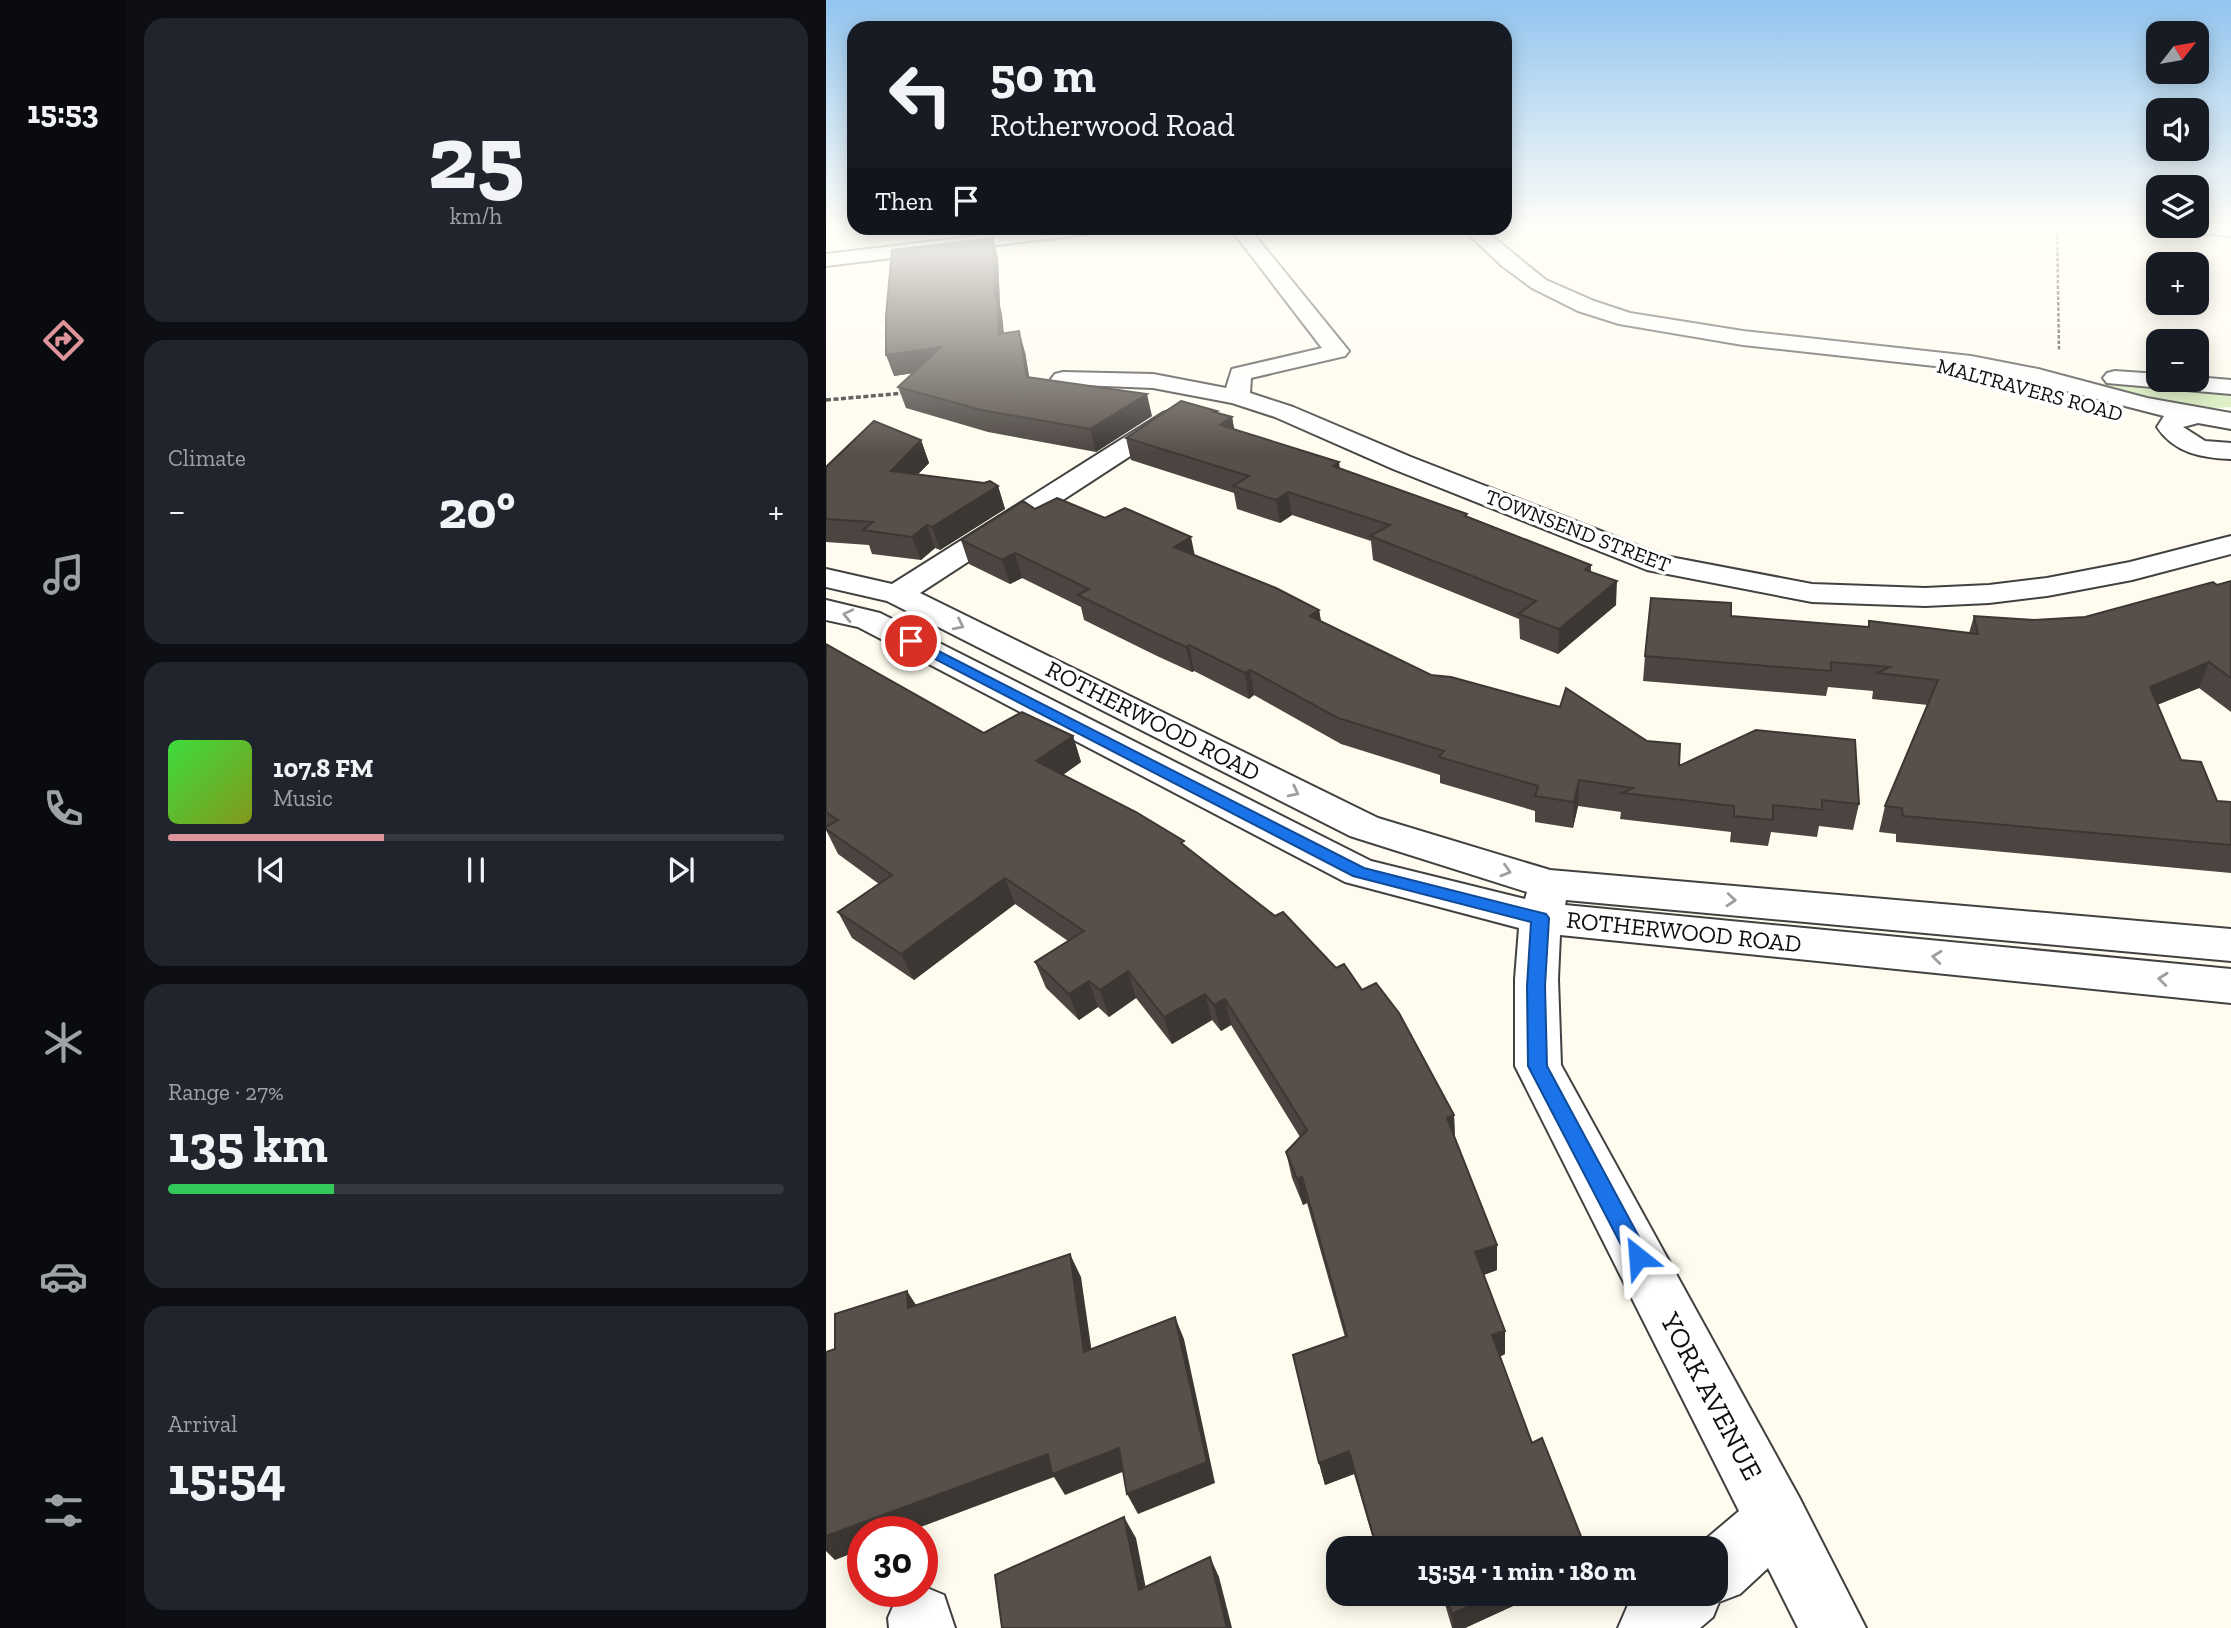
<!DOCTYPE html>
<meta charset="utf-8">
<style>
body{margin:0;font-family:"Zilla Slab",serif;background:#20242c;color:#f1f3f6;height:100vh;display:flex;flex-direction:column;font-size:26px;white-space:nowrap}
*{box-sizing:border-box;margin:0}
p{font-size:23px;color:#9ea1a6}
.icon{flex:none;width:38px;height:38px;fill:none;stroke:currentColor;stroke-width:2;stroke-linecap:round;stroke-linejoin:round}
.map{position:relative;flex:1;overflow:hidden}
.sheet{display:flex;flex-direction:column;gap:18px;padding:18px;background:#0d0f14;width:700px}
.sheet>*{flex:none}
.hud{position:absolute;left:21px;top:21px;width:665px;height:214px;border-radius:21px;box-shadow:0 4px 18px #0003;background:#171b24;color:#f1f3f6;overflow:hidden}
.needle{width:46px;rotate:59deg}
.buttons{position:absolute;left:1320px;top:21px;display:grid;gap:14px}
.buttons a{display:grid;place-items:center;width:63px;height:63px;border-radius:14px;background:#171b24;box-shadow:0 4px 18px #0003;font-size:35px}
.speed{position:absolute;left:21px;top:1516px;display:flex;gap:14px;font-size:35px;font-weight:700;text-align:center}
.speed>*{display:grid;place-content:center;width:91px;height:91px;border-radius:50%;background:#171b24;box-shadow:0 4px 18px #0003;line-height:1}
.speed .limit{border:10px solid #d22;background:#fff;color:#111}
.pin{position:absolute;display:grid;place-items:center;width:60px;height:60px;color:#fff;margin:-30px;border:4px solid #fff;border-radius:50%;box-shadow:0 2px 7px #0007}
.me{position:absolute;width:77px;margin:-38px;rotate:332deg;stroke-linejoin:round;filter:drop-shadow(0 0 5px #0008)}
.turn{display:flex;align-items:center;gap:24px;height:147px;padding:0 28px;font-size:32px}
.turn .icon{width:91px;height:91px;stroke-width:2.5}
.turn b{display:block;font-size:49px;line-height:60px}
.then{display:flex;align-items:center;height:66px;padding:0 28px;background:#0003;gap:14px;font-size:26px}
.big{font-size:52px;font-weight:700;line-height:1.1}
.sheet .tile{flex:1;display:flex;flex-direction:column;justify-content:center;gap:10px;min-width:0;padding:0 24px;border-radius:21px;background:#20242c}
.sheet .dial{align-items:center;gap:0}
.dial b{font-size:91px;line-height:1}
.song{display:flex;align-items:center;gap:21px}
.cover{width:84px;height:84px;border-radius:10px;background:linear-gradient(135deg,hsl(120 70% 55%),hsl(70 70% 35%))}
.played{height:7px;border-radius:4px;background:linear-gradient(90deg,#dd949a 35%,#363941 35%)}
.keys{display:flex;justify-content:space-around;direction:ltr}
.heat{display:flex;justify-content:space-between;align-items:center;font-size:38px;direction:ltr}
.charge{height:10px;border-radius:5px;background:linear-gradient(90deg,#34c759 27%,#363941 0)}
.trip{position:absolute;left:500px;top:1536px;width:402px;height:70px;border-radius:21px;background:#171b24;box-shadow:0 4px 18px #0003;font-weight:700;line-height:70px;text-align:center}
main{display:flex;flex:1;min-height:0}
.tab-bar{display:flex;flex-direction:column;width:126px;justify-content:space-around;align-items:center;background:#090b0e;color:#9ea1a6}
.tab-bar .icon{width:49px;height:49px}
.tab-bar .current{color:#dd949a}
.tab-bar b{font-size:32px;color:#f1f3f6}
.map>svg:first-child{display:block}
</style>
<main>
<nav class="tab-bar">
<b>15:53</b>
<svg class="icon current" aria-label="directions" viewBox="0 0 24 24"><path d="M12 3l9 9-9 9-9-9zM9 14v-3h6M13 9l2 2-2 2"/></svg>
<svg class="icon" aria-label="music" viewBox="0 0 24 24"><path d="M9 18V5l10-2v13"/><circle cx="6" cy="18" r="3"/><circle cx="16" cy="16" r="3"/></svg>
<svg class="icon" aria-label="phone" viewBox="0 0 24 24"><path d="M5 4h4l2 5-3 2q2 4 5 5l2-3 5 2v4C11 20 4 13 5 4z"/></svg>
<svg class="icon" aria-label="climate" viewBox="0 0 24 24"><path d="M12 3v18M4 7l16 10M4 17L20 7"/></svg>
<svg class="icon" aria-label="car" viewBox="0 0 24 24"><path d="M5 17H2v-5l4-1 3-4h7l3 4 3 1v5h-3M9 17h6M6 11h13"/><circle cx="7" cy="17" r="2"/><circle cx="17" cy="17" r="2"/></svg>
<svg class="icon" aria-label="filters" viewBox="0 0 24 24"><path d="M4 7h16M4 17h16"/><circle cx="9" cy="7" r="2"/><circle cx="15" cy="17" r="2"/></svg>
</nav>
<section class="sheet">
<div class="tile dial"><b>25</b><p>km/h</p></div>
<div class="tile"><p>Climate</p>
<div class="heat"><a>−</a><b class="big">20°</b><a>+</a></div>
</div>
<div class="tile">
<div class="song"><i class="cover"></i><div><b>107.8 FM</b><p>Music</p></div></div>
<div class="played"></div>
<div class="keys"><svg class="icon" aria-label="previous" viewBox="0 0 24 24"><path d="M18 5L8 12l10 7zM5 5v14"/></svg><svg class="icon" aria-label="pause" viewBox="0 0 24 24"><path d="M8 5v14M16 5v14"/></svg><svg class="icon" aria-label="next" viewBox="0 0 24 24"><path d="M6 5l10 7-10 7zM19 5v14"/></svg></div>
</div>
<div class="tile"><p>Range · 27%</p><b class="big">135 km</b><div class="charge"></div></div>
<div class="tile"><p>Arrival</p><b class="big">15:54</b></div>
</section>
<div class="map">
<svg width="1405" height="1628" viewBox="0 0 1405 1628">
<rect width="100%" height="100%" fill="#fffcef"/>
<!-- green -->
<path fill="#d3ebb7" d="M1279,383L1405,393V407C1357,412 1316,399 1271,385Z"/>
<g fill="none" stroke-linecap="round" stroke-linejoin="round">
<defs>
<g id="minor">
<path d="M1405,225V236L1361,232L1352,226Z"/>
<path d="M219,228H271L262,234L0,266V254Z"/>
<path d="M404,228H423L523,351L519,356L425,378L424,393L467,407L585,457L839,556L986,584L1099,588L1163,585L1221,578L1304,562L1405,536V554L1306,580L1221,596L1163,603L1099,606L986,602L821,570L567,469L449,417L406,403L327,388L229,384L225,379L229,374L237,372L327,374L400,388L406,369L496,348Z"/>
<path d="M636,228H656L720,280L768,301L804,313L917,331L1145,356L1212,369L1321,398L1405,413V429L1372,423L1357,427L1379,441L1405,443V459C1376,458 1348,453 1331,427L1338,416L1209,383L1145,370L917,345L793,324L752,311L706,288L676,266Z"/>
<path d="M1289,371L1332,374V380H1370V377L1405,380V394L1281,383L1277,378L1281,373Z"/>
<path d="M346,410L355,413L359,418L355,423L94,593L552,818L724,870L1405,929V961L740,900L739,905L1405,969V1003L734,935L732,979L735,1065L973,1497L1040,1628H972L942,1568L914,1594L893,1602L887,1617L874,1628H792L802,1605L814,1594H891V1549H868L913,1511L689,1066V979L693,928L519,882L32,627L0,620V600L54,613L545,861L699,899L701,892L524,836L61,601L0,587V569L66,584L337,413Z"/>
<path d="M96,1586L118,1595L129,1628H63L62,1618L72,1595L82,1591H96Z"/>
</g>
</defs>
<!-- minor casing -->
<use href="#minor" stroke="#414141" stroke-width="4"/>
<!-- path-far1 -->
<path stroke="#303030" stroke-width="2.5" stroke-dasharray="3.5 2" stroke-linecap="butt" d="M1231,225L1233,350"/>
<!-- path -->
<path stroke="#303030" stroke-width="3.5" stroke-dasharray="5 2.5" stroke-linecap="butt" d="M0,400L79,393"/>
<!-- minor -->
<use href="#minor" fill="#fff" fill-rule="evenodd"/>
</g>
<!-- wall -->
<g fill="#4b4440">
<path d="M172,257L174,306L176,315L178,333L199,352L203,378L326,416L270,452L162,432L80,408L72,387L87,373L68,376Z"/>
<path d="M391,413L406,417L408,429L641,516L765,565V571L790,605L732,654L694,639L693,619L547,560L545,541L466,515L454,523L411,509L408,493L305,460L300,438Z"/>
<path d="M95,440L103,463L92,474L172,486L179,509L114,550L109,548L95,560L46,554L43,545L0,542V467Z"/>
<path d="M209,509L369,556L493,610L495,621L605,675L853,766L1033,804L1027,830L993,826L991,837L945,832L942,846L904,842L905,832L794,819L795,812L752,806L747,828L709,822V811L614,783V775L515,744L428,695L423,699L368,671L366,672L331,656L258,620L255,607L196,578L184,584L143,564L135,540Z"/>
<path d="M1405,581V712L1373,688L1331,705L1355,760L1391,801L1405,802V873L1070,842V834L1053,832L1059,806L1102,705L1046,699L1047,691L1002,687L1000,696L817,681L819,656L905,616L1042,627L1043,621L1143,633L1148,616L1208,620L1259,617Z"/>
<path d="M0,644L158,733L247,736L255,762L237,775L359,847L628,1115L629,1140L671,1245V1270L658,1275L679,1331V1354L674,1357L706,1443L760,1549H550L528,1474L499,1485L493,1463L519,1337L481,1203L477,1205L466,1178L460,1152L474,1137L405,1025L395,1031L386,1020L346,1044L310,998L283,1017L272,1007L253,1020L220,988L209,962L242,941L189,904L88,980L26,938L12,912L53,884L12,854L0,830Z"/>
<path d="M616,1594H713L639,1628H626Z"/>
</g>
<!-- shaded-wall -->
<g fill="#3d3734">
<path d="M167,238L172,257L174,306L176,315L179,354L173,334L169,297Z"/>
<path d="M193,331L199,352L207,399L201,377Z"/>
<path d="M115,347L121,368L68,376L60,355Z"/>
<path d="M321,394L326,416L270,452L264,429Z"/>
<path d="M406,417L410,439L394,425Z"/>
<path d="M95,440L103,463L73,494L65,471Z"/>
<path d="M513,462L516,485L507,466Z"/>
<path d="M172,486L179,509L114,550L106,527Z"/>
<path d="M462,492L466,515L454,523L450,500Z"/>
<path d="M101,525L109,548L95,560L86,537Z"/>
<path d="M365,537L370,561L348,547Z"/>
<path d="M189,553L196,578L184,584L176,560Z"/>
<path d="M791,581L790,605L732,654L733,629Z"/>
<path d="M493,610L497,634L484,616Z"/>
<path d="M363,645L368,671L366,672L360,647Z"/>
<path d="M1383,662L1373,688L1313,712L1324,687Z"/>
<path d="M424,670L428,695L423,699L419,673Z"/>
<path d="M247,736L255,762L219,787L210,761Z"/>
<path d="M753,780L752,806L747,828L748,802Z"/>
<path d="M179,878L189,904L88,980L75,954Z"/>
<path d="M302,971L310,998L283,1017L274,990Z"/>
<path d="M263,981L272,1007L253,1020L243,994Z"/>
<path d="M379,994L386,1020L346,1044L338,1017Z"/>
<path d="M399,999L405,1025L395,1031L388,1005Z"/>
<path d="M628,1115L629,1141L621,1118Z"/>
<path d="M476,1177L481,1203L477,1205L471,1179Z"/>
<path d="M671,1245V1270L651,1277L649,1252Z"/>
<path d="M244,1254L255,1277L269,1374L258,1352Z"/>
<path d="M81,1291L96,1314L82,1308Z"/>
<path d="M349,1317L358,1339L389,1483L312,1514L301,1494Z"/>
<path d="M679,1331V1354L667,1359L666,1335Z"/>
<path d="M293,1448L304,1469L239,1495L228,1477L84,1531H37V1549L9,1560L0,1551V1529L222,1454Z"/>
<path d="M523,1451L528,1474L499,1485L493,1463Z"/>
<path d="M298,1517L310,1538L324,1609L313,1590Z"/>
<path d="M384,1557L393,1577L406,1628H401Z"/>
<path d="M563,1594H587L565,1604Z"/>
<path d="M669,1594H713L639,1628H627L626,1614Z"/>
</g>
<!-- building -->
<g fill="#574f4a" stroke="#3d3734" stroke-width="2">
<path d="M167,238L169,297L171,295L173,334L193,331L201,377L321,394L264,429L155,410L72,387L115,347L60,355V316L66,250Z"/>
<path d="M355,401L391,411L388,412L406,417L394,425L513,462L507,466L641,514L639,516L765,565L759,570L791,581L733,629L693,614L710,601L544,536L564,525L462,492L450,500L407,486L423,476L300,438Z"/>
<path d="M48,421L95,440L65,471L158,483L164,481L172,486L106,527L101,525L86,537L37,530L47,522L0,519V467Z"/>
<path d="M231,498L279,518L299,508L365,537L348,547L450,588L493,610L484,616L605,675L625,677L734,707L740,688L821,741L854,744L853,766L930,730L1029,740L1033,804L996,800V810L947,805V820L908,816V806L796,793L807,788L753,780L748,802L709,796L712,786L613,757L618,751L512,718L424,670L419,673L363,645L360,647L325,631L252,595L263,589L189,553L176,560L135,540L197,501L209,509Z"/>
<path d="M1405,581V678L1383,662L1324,687L1355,760L1375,762L1391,801L1405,802V845L1077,816L1076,808L1059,806L1112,680L1051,673L1064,667L1005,662V671L819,656L825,598L905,603V616L1043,627V621L1152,634L1148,616L1208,620L1259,617L1387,582L1391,585Z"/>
<path d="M0,644L158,733L196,712L247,736L210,761L310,812L358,841L355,843L449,916L457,912L510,968L518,964L536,990L550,983L573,1013L628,1115L621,1118L671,1245L649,1252L679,1331L666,1335L706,1443L716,1438L760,1549H551L523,1451L493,1463L467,1355L521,1336L476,1177L471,1179L460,1152L481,1130L399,999L388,1005L379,994L338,1017L302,971L274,990L263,981L243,994L209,962L258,931L179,878L75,954L12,912L66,875L0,829V827L12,820L0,812Z"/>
<path d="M244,1254L258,1352L349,1317L381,1462L301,1494L293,1448L226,1474L222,1454L0,1536V1352L9,1349V1314L81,1291L82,1308Z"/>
<path d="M298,1517L313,1590L384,1557L401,1628H176L169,1575Z"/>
<path d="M619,1594H669L626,1614Z"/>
</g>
<!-- one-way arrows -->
<defs><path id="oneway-chevron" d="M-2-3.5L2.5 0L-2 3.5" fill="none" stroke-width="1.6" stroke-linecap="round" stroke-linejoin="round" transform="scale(1.75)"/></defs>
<g stroke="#9f9f9f">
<use href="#oneway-chevron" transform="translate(22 615) rotate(-167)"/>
<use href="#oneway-chevron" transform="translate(133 625) rotate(26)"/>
<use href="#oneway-chevron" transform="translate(468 792) rotate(27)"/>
<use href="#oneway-chevron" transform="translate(680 871) rotate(17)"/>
<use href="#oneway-chevron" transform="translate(905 900) rotate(5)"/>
<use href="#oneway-chevron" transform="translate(1111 957) rotate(-174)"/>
<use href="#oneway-chevron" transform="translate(1337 979) rotate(-174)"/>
</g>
<!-- sky -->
<linearGradient id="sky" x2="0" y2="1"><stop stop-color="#92c5ef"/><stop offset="0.5" stop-color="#fffef8"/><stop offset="1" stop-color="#fffef8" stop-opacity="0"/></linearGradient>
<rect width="1405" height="453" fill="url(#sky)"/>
<!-- route -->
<path fill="#1a73e8" stroke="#114b97" stroke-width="2" d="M85,637L538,868L720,914L723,918L719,986L721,1066L820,1250L823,1257L820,1264L812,1267L805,1264L702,1066L701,986L705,922L527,876L80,644V639Z"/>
<g text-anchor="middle" stroke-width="7" stroke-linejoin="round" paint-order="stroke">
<!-- far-street labels -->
<g font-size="21" fill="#0e0e0e" stroke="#fff">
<text transform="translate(1204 390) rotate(15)" y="7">MALTRAVERS ROAD</text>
<text transform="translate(752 531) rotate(21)" y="7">TOWNSEND STREET</text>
</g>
<!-- street labels -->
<g font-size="24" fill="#0e0e0e" stroke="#fff">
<text transform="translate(327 721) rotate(27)" y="8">ROTHERWOOD ROAD</text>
<text transform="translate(858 932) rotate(6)" y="8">ROTHERWOOD ROAD</text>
</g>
<!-- near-street labels -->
<g font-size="28" fill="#0e0e0e" stroke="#fff">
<text transform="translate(886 1396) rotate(62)" y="10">YORK AVENUE</text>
</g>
</g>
</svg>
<div class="buttons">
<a><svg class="needle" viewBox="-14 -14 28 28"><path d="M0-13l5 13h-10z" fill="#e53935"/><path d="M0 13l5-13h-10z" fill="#9ea1a6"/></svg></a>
<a><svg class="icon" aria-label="sound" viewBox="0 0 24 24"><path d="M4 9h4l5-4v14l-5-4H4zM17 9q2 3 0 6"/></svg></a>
<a><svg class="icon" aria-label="layers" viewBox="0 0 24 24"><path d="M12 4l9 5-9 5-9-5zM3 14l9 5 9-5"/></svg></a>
<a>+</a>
<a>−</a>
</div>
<div class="speed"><div class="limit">30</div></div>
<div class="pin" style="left:85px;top:641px;background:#d93025"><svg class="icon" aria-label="arrive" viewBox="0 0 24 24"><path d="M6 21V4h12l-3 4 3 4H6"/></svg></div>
<svg class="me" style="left:812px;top:1257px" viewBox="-20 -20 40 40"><path d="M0-17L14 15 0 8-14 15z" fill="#1a73e8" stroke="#fff" stroke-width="4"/></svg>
<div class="trip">15:54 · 1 min · 180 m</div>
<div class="hud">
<div class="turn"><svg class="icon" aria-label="left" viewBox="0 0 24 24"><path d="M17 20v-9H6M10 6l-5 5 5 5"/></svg><div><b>50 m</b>Rotherwood Road</div></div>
<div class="then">Then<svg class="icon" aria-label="arrive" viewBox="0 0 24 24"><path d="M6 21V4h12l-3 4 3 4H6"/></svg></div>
</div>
</div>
</main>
